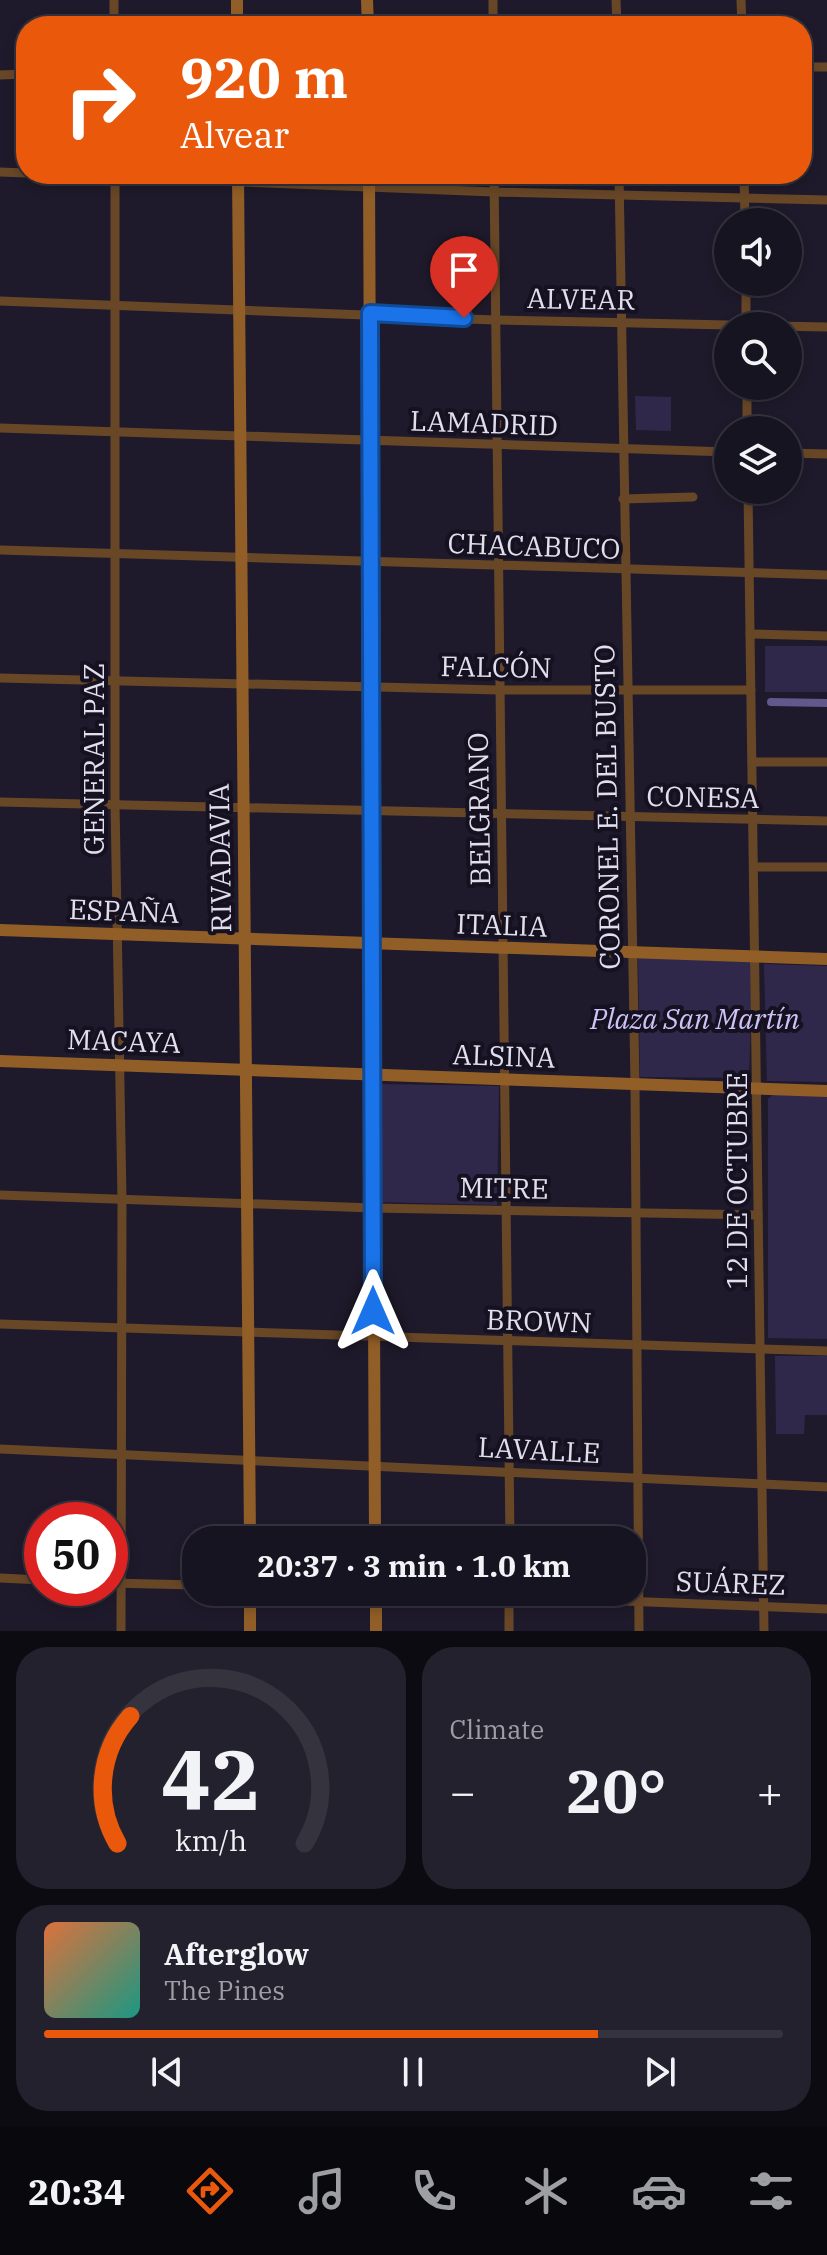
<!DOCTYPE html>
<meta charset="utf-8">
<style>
body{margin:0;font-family:"IBM Plex Serif",serif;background:#23212d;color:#f1f3f6;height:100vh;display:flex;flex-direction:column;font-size:30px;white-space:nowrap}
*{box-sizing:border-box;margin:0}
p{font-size:26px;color:#9e9ea5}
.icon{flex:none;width:44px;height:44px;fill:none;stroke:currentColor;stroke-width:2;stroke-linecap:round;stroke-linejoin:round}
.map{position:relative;height:1631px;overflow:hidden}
.details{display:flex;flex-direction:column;gap:16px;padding:16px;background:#0c0b12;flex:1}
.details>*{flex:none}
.hud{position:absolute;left:16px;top:16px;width:796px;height:168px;border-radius:32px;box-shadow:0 4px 12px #0003,0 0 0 2px #35333e;background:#ea580c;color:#fff;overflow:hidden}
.tools{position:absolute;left:714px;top:208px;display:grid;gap:16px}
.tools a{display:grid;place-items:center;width:88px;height:88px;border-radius:50%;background:#161420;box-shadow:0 4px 12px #0003,0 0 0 2px #35333e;font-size:40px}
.speed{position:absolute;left:24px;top:1502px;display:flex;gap:16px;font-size:40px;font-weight:700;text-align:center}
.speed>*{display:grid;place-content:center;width:104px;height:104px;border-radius:50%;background:#161420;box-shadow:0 4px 12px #0003,0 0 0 2px #35333e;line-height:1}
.speed .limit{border:12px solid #d22;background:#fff;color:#111}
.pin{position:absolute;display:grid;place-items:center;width:68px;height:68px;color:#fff;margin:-82px -34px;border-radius:50% 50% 50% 0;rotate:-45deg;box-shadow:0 0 8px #0007}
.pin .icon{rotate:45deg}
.me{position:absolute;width:88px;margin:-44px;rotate:0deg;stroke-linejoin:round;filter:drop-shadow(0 0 6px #0008)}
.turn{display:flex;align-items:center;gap:28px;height:168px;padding:0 32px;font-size:36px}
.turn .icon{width:104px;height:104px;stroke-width:2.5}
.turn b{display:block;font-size:56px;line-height:68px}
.big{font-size:60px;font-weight:800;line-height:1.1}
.details .tile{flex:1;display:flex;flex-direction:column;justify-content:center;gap:12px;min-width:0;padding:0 28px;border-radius:32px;background:#23212d}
.details .dial{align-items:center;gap:0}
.dial svg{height:208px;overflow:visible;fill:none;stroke:#35333e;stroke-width:7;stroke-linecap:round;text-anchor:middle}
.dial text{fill:#f1f3f6;stroke:none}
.song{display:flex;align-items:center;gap:24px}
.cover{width:96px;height:96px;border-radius:12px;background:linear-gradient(135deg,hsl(20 70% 55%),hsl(170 70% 35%))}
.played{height:8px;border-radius:4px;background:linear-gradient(90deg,#ea580c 75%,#35333e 75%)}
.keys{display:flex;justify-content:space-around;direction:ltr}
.heat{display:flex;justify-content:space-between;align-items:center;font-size:44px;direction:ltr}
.details .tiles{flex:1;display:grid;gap:16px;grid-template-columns:1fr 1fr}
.tile:last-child{grid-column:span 2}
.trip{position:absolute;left:182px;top:1526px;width:464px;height:80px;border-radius:32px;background:#161420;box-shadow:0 4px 12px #0003,0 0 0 2px #35333e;font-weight:800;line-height:80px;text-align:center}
.tab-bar{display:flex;height:128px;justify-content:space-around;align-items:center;background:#09080d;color:#9e9ea5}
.tab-bar .icon{width:56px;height:56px}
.tab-bar .active{color:#ea580c}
.tab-bar b{font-size:36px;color:#f1f3f6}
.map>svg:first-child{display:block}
</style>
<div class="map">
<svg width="827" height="1631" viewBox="0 0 827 1631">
<rect width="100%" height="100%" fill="#1e1a2b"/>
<!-- green -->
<g fill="#30284a">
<path d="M635,396L671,397V431L636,430Z"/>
<rect x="765" y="646" width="62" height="46"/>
<path d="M638,957L753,962L749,1078L640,1077Z"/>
<path d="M764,964L827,966V1082L767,1081Z"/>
<path d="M378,1084L499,1086L497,1205L376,1202Z"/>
<path d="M775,1093L827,1096V1339L768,1338V1099Z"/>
<path d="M775,1356H827V1415H805L804,1434H776Z"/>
</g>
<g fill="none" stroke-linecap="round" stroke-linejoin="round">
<!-- canal -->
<path stroke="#63588c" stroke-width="8" d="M771,702L827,703"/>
<!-- minor -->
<g stroke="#684727" stroke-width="9">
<path d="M114,0V26"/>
<path d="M493,0V26"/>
<path d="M616,0L617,26"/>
<path d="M741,0L742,26"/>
<path d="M802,67H827"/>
<path d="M0,75L26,74"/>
<path d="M0,172L26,173"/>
<path d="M42,174L494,192L827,200"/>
<path d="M115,174V804L122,1199L121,1631"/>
<path d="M494,174L510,1540"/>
<path d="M619,174L635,1084L639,1631"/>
<path d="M744,174L745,222"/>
<path d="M746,282V326"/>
<path d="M0,301L495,320L827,327"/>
<path d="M747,386V430"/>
<path d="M0,428L728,452"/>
<path d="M788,453L827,454"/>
<path d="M748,490L764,1631"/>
<path d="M623,499L693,497"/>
<path d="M0,550L827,575"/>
<path d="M750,634L827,636"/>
<path d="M0,678L500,690H751"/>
<path d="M752,762H827"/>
<path d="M0,802L827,821"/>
<path d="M754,867H827"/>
<path d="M0,1195L373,1208L758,1215"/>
<path d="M0,1324L827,1351"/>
<path d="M0,1449L827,1487"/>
<path d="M0,1578L42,1580"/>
<path d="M110,1583L196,1585"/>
<path d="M393,1592L827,1609"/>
<path d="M509,1592V1631"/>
</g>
<!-- secondary -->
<g stroke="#925e27" stroke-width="12">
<path d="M367,0L368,26"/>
<path d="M237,26V0"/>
<path d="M238,174L250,1540"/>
<path d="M369,174L375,1540"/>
<path d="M0,930L827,959"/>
<path d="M0,1061L827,1091"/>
<path d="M250,1592V1631"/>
<path d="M376,1592V1631"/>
</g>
</g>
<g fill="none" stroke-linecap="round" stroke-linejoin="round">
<defs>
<path id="route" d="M373,1311L370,313L464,318"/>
</defs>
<!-- route casing -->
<use href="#route" stroke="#114b97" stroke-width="20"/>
<!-- route -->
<use href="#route" stroke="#1a73e8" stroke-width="14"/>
</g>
<g text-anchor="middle" stroke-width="8" stroke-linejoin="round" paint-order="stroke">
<!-- street labels -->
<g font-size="28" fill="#e1dfeb" stroke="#151121">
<text transform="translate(581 299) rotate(1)" y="10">ALVEAR</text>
<text transform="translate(484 423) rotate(2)" y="10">LAMADRID</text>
<text transform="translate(534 546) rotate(2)" y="10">CHACABUCO</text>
<text transform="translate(496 667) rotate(1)" y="10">FALCÓN</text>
<text transform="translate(94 759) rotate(-90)" y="10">GENERAL PAZ</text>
<text transform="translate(703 797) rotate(1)" y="10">CONESA</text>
<text transform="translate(607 807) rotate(-91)" y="10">CORONEL E. DEL BUSTO</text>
<text transform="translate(479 809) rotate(-91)" y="10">BELGRANO</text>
<text transform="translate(220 858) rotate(-91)" y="10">RIVADAVIA</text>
<text transform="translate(124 911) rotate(2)" y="10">ESPAÑA</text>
<text transform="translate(502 925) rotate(2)" y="10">ITALIA</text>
<text transform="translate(124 1041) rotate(2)" y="10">MACAYA</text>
<text transform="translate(504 1056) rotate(2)" y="10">ALSINA</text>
<text transform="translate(737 1181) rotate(-90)" y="10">12 DE OCTUBRE</text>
<text transform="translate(504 1188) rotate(1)" y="10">MITRE</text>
<text transform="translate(539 1321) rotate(2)" y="10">BROWN</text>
<text transform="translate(539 1450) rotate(3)" y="10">LAVALLE</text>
<text transform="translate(731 1583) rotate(2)" y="10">SUÁREZ</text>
</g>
<!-- park labels -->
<g font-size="28" font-style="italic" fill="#cdc4f5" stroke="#151121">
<text x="695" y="1029">Plaza San Martín</text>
</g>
</g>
</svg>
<div class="tools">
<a><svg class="icon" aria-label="sound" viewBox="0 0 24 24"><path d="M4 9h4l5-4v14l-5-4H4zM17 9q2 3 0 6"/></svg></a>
<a><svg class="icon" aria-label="search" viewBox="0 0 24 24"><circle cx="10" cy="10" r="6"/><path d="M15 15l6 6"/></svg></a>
<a><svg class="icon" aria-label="layers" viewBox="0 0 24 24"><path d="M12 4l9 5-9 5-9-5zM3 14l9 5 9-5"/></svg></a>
</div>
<div class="speed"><div class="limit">50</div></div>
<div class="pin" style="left:464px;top:318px;background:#d93025"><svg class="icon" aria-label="arrive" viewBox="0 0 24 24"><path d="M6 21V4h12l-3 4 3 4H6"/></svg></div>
<svg class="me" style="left:373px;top:1311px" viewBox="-20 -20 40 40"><path d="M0-17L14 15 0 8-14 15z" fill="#1a73e8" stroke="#fff" stroke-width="4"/></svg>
<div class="trip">20:37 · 3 min · 1.0 km</div>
<div class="hud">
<div class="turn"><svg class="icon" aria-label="right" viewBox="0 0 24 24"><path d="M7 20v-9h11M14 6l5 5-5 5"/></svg><div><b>920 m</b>Alvear</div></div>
</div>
</div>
<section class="details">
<div class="tiles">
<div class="tile dial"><svg viewBox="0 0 100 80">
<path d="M14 69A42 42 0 1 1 86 69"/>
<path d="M14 69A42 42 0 0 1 19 20" stroke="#ea580c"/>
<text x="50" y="56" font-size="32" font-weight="700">42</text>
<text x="50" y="72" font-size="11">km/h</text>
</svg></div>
<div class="tile"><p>Climate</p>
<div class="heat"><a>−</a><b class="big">20°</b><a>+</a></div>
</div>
<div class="tile">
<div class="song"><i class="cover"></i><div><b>Afterglow</b><p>The Pines</p></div></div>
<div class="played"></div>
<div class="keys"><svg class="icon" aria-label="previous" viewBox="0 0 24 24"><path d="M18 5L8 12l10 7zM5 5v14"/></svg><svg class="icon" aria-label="pause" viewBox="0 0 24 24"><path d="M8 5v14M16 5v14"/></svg><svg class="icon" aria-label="next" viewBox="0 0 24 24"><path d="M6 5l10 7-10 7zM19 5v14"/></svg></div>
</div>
</div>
</section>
<nav class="tab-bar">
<b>20:34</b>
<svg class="icon active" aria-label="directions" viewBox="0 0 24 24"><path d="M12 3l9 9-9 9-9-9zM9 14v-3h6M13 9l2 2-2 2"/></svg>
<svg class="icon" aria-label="music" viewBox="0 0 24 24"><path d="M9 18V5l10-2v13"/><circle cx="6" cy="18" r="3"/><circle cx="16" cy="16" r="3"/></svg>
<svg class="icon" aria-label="phone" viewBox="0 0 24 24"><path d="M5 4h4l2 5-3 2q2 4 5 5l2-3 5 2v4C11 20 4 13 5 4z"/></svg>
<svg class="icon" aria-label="climate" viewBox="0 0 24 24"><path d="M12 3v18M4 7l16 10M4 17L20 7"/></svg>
<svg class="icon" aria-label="car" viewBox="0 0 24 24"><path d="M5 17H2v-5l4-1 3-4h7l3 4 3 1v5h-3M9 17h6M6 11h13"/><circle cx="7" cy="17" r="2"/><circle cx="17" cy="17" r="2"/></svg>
<svg class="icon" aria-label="filters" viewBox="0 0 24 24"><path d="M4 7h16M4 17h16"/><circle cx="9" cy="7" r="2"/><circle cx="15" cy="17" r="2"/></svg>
</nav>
